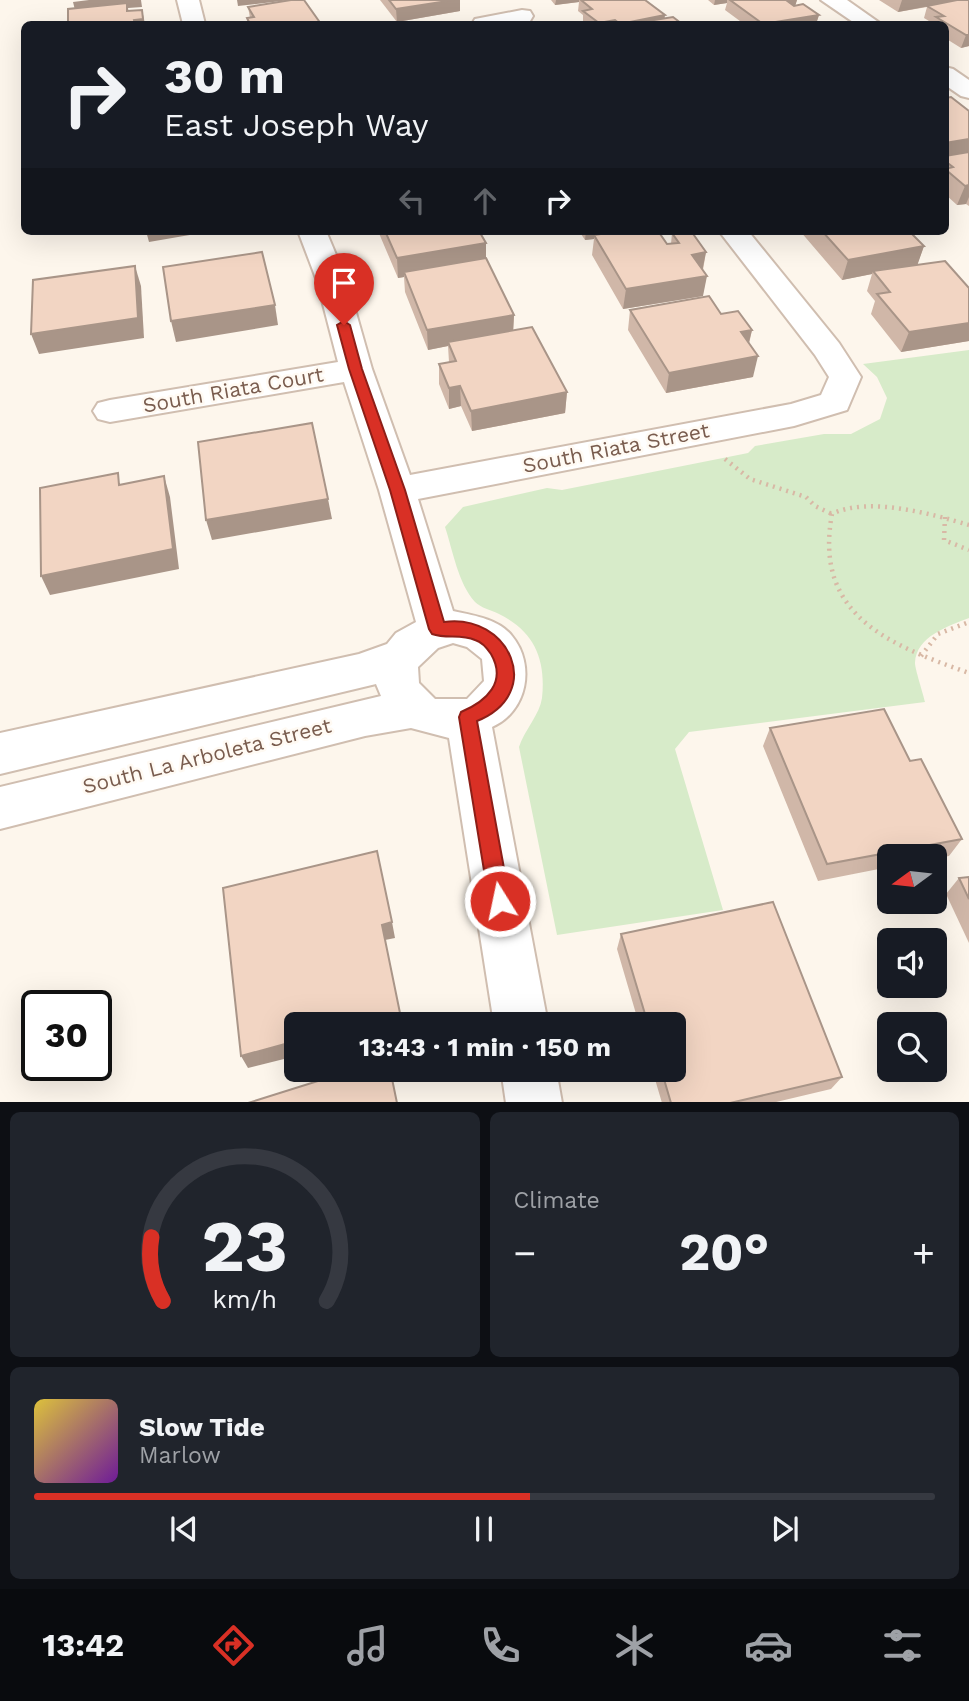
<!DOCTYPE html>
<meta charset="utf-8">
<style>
body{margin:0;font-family:"Work Sans",sans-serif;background:#20242c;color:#f1f3f6;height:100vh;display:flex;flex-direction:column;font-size:26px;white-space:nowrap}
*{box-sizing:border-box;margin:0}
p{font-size:23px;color:#9ea1a6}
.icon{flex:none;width:38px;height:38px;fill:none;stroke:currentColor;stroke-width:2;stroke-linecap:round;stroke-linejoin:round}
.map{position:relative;height:1102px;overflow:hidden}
.sheet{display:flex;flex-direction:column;gap:10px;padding:10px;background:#0d0f14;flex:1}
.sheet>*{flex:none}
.banner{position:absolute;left:21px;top:21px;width:928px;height:214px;border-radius:10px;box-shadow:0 7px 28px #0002;background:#171b24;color:#f1f3f6;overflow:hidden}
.needle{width:46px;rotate:255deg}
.tools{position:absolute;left:877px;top:844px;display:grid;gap:14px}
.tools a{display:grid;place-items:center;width:70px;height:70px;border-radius:10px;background:#171b24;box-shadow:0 7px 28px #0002;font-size:35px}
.speed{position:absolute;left:21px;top:990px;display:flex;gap:14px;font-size:35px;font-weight:700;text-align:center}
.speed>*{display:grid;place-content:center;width:91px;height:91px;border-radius:50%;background:#171b24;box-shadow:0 7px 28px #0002;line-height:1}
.speed .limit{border:4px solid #111;border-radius:10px;background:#fff;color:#111}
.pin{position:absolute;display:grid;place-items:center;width:60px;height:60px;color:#fff;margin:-72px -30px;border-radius:50% 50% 50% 0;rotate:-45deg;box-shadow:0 0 7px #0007}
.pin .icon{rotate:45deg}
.me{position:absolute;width:77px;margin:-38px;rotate:350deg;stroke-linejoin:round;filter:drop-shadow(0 0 5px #0008)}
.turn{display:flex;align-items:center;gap:24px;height:147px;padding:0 28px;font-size:32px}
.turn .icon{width:91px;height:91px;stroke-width:2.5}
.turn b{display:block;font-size:49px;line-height:60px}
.lanes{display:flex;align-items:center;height:66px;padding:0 28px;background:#0003;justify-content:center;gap:35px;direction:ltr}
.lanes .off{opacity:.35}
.big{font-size:52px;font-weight:700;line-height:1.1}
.sheet .widget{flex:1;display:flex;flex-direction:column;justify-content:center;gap:10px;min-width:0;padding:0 24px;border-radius:10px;background:#20242c}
.sheet .dial{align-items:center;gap:0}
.dial svg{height:182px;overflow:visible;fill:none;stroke:#363941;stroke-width:7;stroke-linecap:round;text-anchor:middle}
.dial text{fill:#f1f3f6;stroke:none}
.song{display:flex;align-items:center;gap:21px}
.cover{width:84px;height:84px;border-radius:10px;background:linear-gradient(135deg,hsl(50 70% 55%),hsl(280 70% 35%))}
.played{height:7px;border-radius:4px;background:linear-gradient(90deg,#d93025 55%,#363941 55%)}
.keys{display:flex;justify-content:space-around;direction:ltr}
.heat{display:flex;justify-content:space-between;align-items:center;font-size:38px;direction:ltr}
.sheet .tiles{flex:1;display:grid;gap:10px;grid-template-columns:1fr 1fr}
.widget:last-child{grid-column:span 2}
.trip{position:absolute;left:284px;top:1012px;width:402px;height:70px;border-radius:10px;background:#171b24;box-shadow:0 7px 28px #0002;font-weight:700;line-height:70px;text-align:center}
.tabs{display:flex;height:112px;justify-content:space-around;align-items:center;background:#090b0e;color:#9ea1a6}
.tabs .icon{width:49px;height:49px}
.tabs .current{color:#d93025}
.tabs b{font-size:32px;color:#f1f3f6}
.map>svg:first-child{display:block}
</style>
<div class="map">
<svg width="969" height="1103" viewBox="0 0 969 1103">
<rect width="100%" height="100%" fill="#fdf6ec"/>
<!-- green -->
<path fill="#d7ebc9" d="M969,350V618C949,626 916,636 915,663C915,669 923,693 925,702L689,732L675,749L723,910L557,935L519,747C524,731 540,714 542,698C546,660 535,632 499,614C491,610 481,608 475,602C458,583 453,551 445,527L463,507L547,488L562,490L748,453L755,446L824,434H851L880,419L887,398L877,377L863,364Z"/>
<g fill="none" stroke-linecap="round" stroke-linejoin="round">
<defs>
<g id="street">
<path d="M177,0H199L205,24H183Z"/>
<path d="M821,0H847L881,24H856Z"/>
<path d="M522,10L530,11L533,16L530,21L512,24H472L475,19Z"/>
<path d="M945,67L953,69L969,80V98L961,96L945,85Z"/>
<path d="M298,231H326L347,281L372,369L410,475L791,404L821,395L829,377L815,355L719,231H748L839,343L861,377L847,410L794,426L418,499L453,611C472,615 499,619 512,636C536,665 527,712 492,727L548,1024H494L449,738L411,728L365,736L0,829V787L381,696L376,684L0,774V733L359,654L387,644L396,633L416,622L379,490L344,382L110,422L98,419L93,411L98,403L110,400L338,362L317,281ZM453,643L467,647L482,659L484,681L467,699H435L419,683L418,667L438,648Z"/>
<path d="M501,1069H556L562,1103H506Z"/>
</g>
</defs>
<!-- street casing -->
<use href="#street" stroke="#d0beb0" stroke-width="4"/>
<!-- path -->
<g stroke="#d8b8a5" stroke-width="4.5" stroke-dasharray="2 5" stroke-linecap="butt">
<path d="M725,459L750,479L806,497L815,506L832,514"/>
<path d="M945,517L944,540L969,550"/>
<path d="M969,525C932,514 868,496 832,514C813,616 890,645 969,673"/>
<path d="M921,656L938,634L969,622"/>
</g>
<!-- street -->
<use href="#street" fill="#fff" fill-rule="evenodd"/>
</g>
<!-- wall -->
<g fill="#d0b7a8">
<path d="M380,0H460V11L397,22Z"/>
<path d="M551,0H645L665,18L682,24H585L583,23V15L578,11L579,2L555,5Z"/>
<path d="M708,0H797L795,5L819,15L816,24H744L725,10L727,3L714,5Z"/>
<path d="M879,0H952L951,1L957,0L969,46L961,48L945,38V24H934L924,18L927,7L898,12Z"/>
<path d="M248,7L321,24H248L247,18H250Z"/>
<path d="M945,98L969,111V206L966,204L957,205L945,194Z"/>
<path d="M378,231H479L486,259L514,315L513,330L567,392L565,413L472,431L461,406L449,409L439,384V364L449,362L448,346L428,350L405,292L404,277L398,278Z"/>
<path d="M579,231H658L667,244H671L672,233L706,252L703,270V296L623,309L592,255L594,239L585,240Z"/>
<path d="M800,231H909L924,246L917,265L969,288V341L901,352L871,314L875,301L867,291L872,274L842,280Z"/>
<path d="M630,310L721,314L752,330L749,344L753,377L666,393L628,330Z"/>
<path d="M770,728L910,761L962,839L949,856L934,859V856H889V867L818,881L763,746Z"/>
<path d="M969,877V943L946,894L959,878Z"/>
<path d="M621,934L842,1077L831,1089L772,1103H662L652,1069H674V1024H639L617,949Z"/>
</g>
<!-- shaded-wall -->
<g fill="#a99588">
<path d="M89,0H141L142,7L128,8L129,16L76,14L73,2Z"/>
<path d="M237,0H290L238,6Z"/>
<path d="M454,0H460V11L397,22L396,9Z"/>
<path d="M556,0H579V2L555,5Z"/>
<path d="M715,0H727V3L714,5Z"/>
<path d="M786,0H797L794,10Z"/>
<path d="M902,0H952L951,2L898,12Z"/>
<path d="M142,10L145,24H135L134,20Z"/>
<path d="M665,15L664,24H620Z"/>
<path d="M819,15L816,24H768Z"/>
<path d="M615,20V24H598L599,23Z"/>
<path d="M966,35H969V46L961,48Z"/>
<path d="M969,139V157L945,161V143Z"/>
<path d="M969,185V197L966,204L957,205L965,186Z"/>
<path d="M146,231H213L149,242Z"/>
<path d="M586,231H638L594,235V239L585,240Z"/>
<path d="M486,243V263L404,272V277L398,278L397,258Z"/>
<path d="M924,246L917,266L873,271L872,274L842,280L848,260Z"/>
<path d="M706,252L702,272L692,255Z"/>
<path d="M135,266L141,286L144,338L39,354L31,334Z"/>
<path d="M707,276L703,296L623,309L626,289Z"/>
<path d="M275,305L278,325L176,342L171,321Z"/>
<path d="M514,315L513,335L448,342V346L428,350L427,330Z"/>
<path d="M969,323V341L901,352L909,332Z"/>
<path d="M752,330L747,350L741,332Z"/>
<path d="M758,356L753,377L666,393L669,373Z"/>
<path d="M460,386L461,406L449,409V388Z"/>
<path d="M567,392L565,413L472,431L471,411Z"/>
<path d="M164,476L170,497L179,569L50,595L41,576Z"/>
<path d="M328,499L332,519L212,540L206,520Z"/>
<path d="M392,922L395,938L385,940L382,925Z"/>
<path d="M400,1013L402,1024H360Z"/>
<path d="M296,1041V1056L248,1068L241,1056Z"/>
</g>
<!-- building -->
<g fill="#f2d5c3" stroke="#a99588" stroke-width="2">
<path d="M291,0H304L321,24H250L247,18L254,17L248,7Z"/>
<path d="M389,0H454L396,9Z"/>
<path d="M581,0H645L665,15L620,24L615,20L599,23L583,11L592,9Z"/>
<path d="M730,0H787H786L794,6L803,4L819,15L763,24Z"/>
<path d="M957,0H969V35H966L936,17L944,16L927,6Z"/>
<path d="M127,3V11L142,10L143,19L134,20L135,24H68V9Z"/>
<path d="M673,17L682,24H629Z"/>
<path d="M951,97L969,111V139L945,143V98Z"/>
<path d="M969,152V185L965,186L945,169L953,167L945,161V156Z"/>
<path d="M385,231H479L486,243L397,258Z"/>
<path d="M621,231H658L667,244L679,243L672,233L691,231L706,252L692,255L707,276L626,289L594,235Z"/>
<path d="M822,231H909L924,246L848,260Z"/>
<path d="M262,252L275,305L171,321L163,267Z"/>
<path d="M486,258L514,315L427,330L404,272Z"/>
<path d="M945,261L969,288V323L909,332L877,294L890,292L873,271Z"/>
<path d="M135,266L138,318L31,334L33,280Z"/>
<path d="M709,296L721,314L738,311L752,330L741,332L758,356L669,373L630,310Z"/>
<path d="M532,327L567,392L471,411L460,386L449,388L439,364L456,361L448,342Z"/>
<path d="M312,423L328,499L206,520L198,442Z"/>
<path d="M118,473L119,485L164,476L173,549L41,576L40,488Z"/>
<path d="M884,709L910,761L921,759L962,839L827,864L770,728Z"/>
<path d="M377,851L392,922L382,925L400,1013L360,1024H296V1041L241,1056L223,888Z"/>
<path d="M969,877V899L959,878Z"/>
<path d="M773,902L842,1077L730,1103H671L661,1069H674V1024H648L621,934Z"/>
<path d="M356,1069H390L397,1103H248Z"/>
</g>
<!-- route -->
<path fill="#d93025" stroke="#8d1f18" stroke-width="2" d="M344,321L350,325L362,369L405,490L444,622C509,613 546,693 477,721L510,901L507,908L500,911L492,908L489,901L459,717L461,712C487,701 507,682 491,654C487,648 482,642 475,640C461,634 446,639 432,634L429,629L390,490L349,369L337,325Z"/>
<g text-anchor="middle" stroke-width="5" stroke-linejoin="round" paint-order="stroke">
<!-- street labels -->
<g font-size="21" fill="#795c4e" stroke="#fffaf3">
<text transform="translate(233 390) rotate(-10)" y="7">South Riata Court</text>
<text transform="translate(616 448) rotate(-11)" y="7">South Riata Street</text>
<text transform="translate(207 756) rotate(-14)" y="7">South La Arboleta Street</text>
</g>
</g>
</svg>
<div class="tools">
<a><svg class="needle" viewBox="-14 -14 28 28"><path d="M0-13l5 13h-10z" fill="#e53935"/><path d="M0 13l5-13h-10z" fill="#9ea1a6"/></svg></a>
<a><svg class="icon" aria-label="sound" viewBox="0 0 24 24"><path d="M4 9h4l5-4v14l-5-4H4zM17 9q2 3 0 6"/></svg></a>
<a><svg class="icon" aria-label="search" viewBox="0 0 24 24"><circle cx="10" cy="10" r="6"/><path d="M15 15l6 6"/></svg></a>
</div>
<div class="speed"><div class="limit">30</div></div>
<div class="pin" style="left:344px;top:325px;background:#d93025"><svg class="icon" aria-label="arrive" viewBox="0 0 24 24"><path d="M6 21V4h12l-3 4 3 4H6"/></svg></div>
<svg class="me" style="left:500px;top:901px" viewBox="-20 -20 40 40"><circle r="17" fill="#d93025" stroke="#fff" stroke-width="3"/><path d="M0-11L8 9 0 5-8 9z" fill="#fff"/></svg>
<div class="trip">13:43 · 1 min · 150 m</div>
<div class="banner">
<div class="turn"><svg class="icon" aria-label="right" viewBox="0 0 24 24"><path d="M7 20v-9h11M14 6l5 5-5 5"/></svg><div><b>30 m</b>East Joseph Way</div></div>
<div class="lanes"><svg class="icon off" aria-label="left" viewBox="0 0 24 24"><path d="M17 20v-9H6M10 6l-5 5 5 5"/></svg><svg class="icon off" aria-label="ahead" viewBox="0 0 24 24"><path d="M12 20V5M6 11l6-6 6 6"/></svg><svg class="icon" aria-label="right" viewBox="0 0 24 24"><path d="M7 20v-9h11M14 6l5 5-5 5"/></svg></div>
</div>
</div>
<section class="sheet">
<div class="tiles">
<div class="widget dial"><svg viewBox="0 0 100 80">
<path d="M14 69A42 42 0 1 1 86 69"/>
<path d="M14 69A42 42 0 0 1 9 41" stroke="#d93025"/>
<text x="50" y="56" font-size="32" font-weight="700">23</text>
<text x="50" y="72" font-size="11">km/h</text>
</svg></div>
<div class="widget"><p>Climate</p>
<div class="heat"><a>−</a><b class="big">20°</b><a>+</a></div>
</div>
<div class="widget">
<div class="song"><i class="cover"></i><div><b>Slow Tide</b><p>Marlow</p></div></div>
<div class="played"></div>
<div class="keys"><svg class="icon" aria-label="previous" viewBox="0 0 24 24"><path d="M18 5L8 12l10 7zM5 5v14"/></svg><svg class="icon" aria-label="pause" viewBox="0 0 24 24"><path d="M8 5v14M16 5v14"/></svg><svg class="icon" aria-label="next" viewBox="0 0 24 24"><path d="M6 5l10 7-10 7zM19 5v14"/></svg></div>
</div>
</div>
</section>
<nav class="tabs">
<b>13:42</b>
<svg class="icon current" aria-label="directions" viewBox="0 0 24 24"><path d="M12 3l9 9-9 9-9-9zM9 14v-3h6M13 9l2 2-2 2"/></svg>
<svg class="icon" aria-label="music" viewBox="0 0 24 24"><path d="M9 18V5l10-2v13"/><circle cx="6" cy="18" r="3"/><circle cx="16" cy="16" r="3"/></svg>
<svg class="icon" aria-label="phone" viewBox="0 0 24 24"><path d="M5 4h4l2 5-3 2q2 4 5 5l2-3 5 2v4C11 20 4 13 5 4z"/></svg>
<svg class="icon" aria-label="climate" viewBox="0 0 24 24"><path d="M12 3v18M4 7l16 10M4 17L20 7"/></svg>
<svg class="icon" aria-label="car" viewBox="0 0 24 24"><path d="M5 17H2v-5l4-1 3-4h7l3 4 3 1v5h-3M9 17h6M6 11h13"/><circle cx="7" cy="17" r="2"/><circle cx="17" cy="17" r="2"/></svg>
<svg class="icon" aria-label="filters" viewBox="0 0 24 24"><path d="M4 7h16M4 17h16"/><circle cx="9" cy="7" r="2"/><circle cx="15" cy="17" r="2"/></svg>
</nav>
